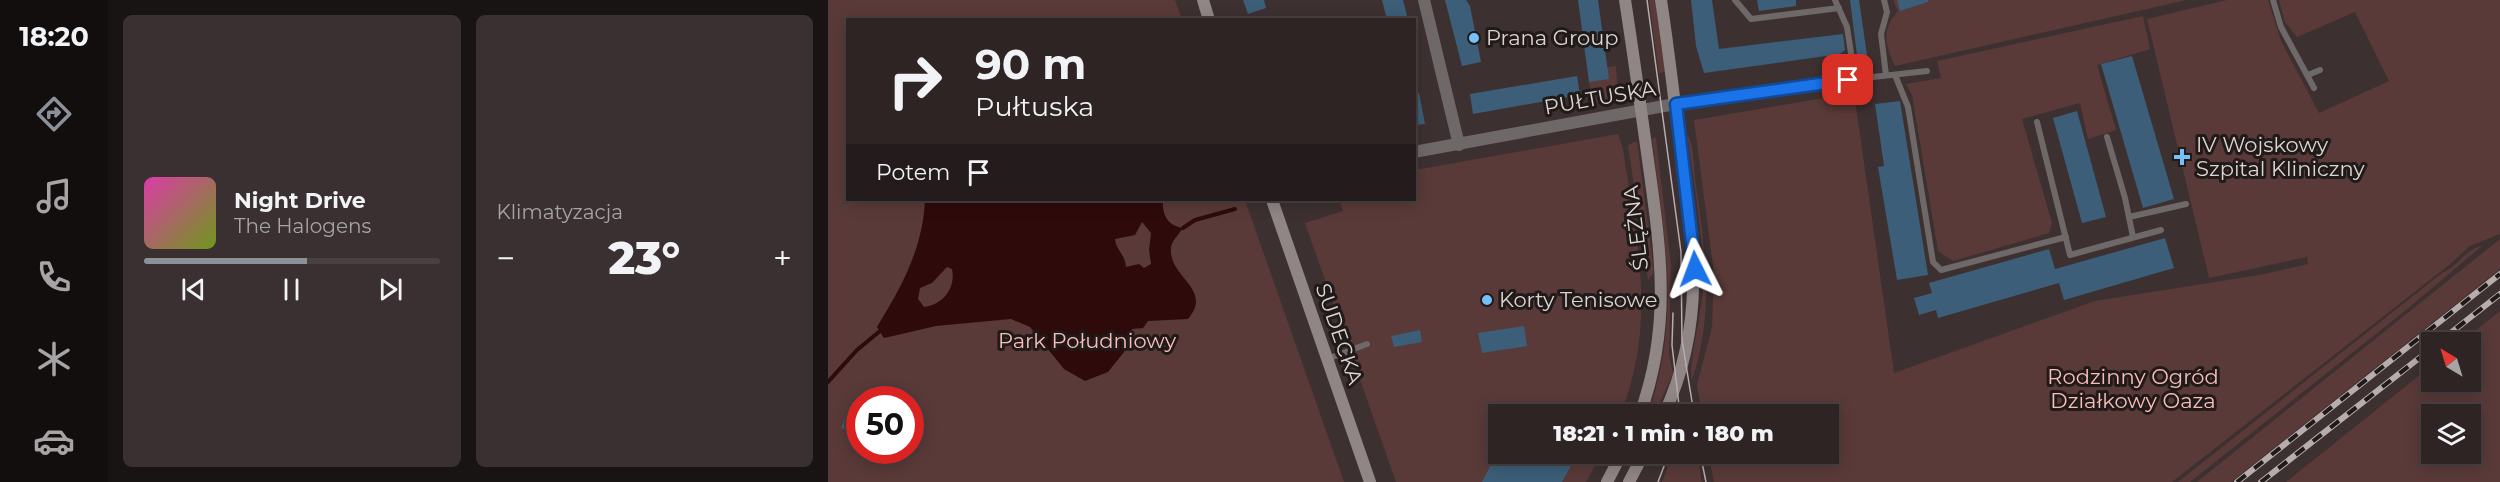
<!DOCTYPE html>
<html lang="pl">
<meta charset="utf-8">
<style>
body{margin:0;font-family:Montserrat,sans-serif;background:#3a3031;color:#f1f3f6;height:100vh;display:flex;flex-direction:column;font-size:22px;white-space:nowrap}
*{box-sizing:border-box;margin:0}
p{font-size:20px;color:#a7a4a6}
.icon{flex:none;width:33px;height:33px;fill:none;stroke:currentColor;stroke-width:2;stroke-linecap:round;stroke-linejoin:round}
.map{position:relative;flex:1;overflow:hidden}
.details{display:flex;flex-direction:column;gap:15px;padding:15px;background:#191414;width:720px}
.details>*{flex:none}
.hud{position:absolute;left:18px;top:18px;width:570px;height:183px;border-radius:0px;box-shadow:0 3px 15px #0003,0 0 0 2px #494141;background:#2e2424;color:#f1f3f6;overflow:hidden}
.needle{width:39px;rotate:322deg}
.controls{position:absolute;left:1593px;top:332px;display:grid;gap:12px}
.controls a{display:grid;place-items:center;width:60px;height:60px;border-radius:0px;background:#2e2424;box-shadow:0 3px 15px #0003,0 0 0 2px #494141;font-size:30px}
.speed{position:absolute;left:18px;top:386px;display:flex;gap:12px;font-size:30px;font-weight:700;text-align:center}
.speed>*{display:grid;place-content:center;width:78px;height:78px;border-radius:50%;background:#2e2424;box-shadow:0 3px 15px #0003,0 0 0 2px #494141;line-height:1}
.speed .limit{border:9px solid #d22;background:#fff;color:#111}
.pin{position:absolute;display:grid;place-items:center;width:51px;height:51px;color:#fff;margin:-26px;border-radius:12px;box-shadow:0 3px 9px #0006}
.me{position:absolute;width:66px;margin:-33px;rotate:357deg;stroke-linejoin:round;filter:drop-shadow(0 0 4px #0008)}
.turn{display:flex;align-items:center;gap:21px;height:126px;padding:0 30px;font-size:27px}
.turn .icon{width:78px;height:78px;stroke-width:2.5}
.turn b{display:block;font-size:42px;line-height:51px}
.then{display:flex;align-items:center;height:57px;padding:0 30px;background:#0003;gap:12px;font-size:22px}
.big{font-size:45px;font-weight:800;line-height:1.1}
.details .widget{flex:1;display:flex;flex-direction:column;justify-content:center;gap:9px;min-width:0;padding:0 21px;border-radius:9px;background:#3a3031}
.song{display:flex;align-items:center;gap:18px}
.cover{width:72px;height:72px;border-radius:9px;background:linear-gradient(135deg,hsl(320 70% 55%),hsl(80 70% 35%))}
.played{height:6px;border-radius:3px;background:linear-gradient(90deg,#8c9099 55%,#494141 55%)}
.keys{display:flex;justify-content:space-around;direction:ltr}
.heat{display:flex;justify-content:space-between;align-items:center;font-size:33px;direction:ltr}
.details .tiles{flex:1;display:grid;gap:15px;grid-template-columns:repeat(2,1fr)}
.trip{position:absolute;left:660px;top:404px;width:351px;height:60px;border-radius:0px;background:#2e2424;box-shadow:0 3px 15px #0003,0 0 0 2px #494141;font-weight:800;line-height:60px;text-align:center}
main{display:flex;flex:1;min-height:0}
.menu{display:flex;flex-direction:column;width:108px;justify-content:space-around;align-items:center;background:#120e0e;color:#a7a4a6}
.menu .icon{width:42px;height:42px}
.menu .selected{color:#8c9099}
.menu b{font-size:27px;color:#f1f3f6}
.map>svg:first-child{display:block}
</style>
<main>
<nav class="menu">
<b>18:20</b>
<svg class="icon selected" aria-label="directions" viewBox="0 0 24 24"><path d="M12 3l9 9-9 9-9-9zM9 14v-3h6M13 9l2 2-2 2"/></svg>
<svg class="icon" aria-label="music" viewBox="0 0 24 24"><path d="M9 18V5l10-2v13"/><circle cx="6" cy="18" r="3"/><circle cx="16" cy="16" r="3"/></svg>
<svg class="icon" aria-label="phone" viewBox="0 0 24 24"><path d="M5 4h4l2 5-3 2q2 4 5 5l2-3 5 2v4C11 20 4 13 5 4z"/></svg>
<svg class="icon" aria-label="climate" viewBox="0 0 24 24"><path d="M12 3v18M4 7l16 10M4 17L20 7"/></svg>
<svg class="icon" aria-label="car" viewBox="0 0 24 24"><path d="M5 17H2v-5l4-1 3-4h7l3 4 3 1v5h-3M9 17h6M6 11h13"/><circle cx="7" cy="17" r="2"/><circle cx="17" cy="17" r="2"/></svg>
</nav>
<section class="details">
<div class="tiles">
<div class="widget">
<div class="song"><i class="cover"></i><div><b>Night Drive</b><p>The Halogens</p></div></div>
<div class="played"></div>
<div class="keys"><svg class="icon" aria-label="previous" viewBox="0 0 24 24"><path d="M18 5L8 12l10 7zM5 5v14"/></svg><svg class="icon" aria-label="pause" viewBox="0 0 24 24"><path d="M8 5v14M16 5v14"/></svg><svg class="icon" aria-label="next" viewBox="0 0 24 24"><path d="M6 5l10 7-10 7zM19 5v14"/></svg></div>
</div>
<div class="widget"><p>Klimatyzacja</p>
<div class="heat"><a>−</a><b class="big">23°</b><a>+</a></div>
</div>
</div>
</section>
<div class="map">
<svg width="1672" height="482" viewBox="0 0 1672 482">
<rect width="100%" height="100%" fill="#3d3030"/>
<!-- green -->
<g fill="#593a38" fill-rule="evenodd">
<path d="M0,0H347L354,19L20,20V200H417L516,482H0ZM32,399H82V450H32Z"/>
<path d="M821,0H827L837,72L831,73Z"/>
<path d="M1065,0H1359L1067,66C1057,44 1053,31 1070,11Z"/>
<path d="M1399,0H1440L1453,41L1491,113L1561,81L1527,12L1469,37L1457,22L1451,0H1672V234L1642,246L1621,265L1344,482H886L880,453H1000V414H874L869,385L884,327L886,274L866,120L1026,93L1066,373L1267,301L1431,275L1480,264L1479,257L1381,278L1319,19Z"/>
<path d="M1315,16L1322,49L1269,65L1288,130L1260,139L1252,103L1194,119L1224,223L1221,233L1125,261L1110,251L1084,95L1078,84L1113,78L1109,61Z"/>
<path d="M788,66L790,96L786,100L764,103L761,82L779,67Z"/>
<path d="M790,134L795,149C809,244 829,320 793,414H670V453H774L758,482H568L477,223L515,211L511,200H586L587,170Z"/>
<path d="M859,134C866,144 866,166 867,179C877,247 887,313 864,380C860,364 874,312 875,289C876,237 866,185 859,134Z"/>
<path d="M824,138H828L843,265L841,355L845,373L827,414H820C854,315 836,239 824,138Z"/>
<path d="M809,141L826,272L820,280L800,145Z"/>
<path d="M1672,239V269L1403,482H1369Z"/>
<path d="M1654,246L1578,310L1362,482H1350L1614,273C1630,267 1637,249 1654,246Z"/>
<path d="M1672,311V482H1458L1603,366L1604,381H1642V342H1633ZM1604,414H1642V453H1604Z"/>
<path d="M845,453H869L874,482H834Z"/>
</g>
<!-- water -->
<path fill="#2e0a0b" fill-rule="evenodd" d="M97,200H335C334,214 339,226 355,228C351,234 343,242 343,248C340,277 386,289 360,319L320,321L315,328L304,329L298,338L300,347L280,372L257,381L236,369L202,327L183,319L108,326L56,338L49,327C74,286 95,248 97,200ZM314,222L323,233L321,250L323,264L316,268L311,264L298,267C297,254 288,250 287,239L307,235ZM119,267L124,269C128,288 115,305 96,307L90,299L92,288L104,283Z"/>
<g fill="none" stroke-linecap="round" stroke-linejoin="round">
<!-- stream -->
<g stroke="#2e0a0b" stroke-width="4">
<path d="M355,228L367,220L407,209"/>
<path d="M0,382L29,350L52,331"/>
</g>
</g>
<!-- building -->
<g fill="#3c5e78">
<path d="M415,0H436L438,8L420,14Z"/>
<path d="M554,0H575L580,20H559Z"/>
<path d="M617,0H638L642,6L653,62L634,66Z"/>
<path d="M750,0H770L781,79L761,82Z"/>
<path d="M863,0H884L891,49L1015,34L1017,50L1012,54L876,73L868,46Z"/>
<path d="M929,0H968V6L931,11Z"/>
<path d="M1022,0H1031L1041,69L1031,71Z"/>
<path d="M1069,0H1100V2L1072,11Z"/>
<path d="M1304,56L1346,199L1315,208L1273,64Z"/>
<path d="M749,76L752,95L645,114L642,94Z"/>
<path d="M586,93H591L597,124L587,125Z"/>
<path d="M1072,101L1100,275L1069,280L1050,167L1056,166L1047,104Z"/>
<path d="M1249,111L1278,217L1254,223L1225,118Z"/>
<path d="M1337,238L1346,268L1236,300L1231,283L1110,318L1108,310L1091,315L1086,298L1104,293L1101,283L1221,249L1227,269Z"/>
<path d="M696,326L699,346L654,353L650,333Z"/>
<path d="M592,330L594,342L566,347L563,336Z"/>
<path d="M23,402L32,405V435L13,428Z"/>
<path d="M669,453H750L734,482H654Z"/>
</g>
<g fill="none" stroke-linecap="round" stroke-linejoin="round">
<!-- lane -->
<g stroke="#6f6868" stroke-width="6">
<path d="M907,0L923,19L1011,8"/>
<path d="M1007,0L1019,27L1027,79L1099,71"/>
<path d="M1056,0L1059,12L1053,34L1058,75"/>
<path d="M1445,0L1453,27L1486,88"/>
<path d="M1067,75L1080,107L1105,262L1113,270L1238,237"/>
<path d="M1480,75L1492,70"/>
<path d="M1209,122L1242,255L1333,230"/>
<path d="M1279,137L1297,198L1305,237"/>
<path d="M1301,217L1358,204"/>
<path d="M499,359L539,344"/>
</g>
<!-- street -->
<g stroke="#6f6868" stroke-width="12">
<path d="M596,0L631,145"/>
<path d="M586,152L847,104L1027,79"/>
</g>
<!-- secondary -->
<g stroke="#908685" stroke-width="12">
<path d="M375,0L381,20"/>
<path d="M797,0C805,51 812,102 819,153C832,246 845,323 812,414"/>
<path d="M833,0C840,45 845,91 851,136C865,234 880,321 836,414"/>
<path d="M444,200L542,482"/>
<path d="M779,482L794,453"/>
<path d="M801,482L816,453"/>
</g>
<!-- tram -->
<g stroke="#b7adad" stroke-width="1.5">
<path d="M819,0L853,252L854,340L866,414"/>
<path d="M845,313L844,345L852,414"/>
<path d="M872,453L878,482"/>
<path d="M830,482L841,453"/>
</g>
<defs>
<g id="rail">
<path d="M1611,342L1672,294"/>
<path d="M1409,482L1672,274"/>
<path d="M1433,482L1604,348"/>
</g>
</defs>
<!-- rail casing -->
<use href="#rail" stroke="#b7adad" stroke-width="6"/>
<!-- rail -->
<use href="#rail" stroke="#201a19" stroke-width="4" stroke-dasharray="11" stroke-linecap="butt"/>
</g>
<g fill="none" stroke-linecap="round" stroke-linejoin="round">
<defs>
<path id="route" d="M867,269L848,104L1020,80"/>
</defs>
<!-- route casing -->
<use href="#route" stroke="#114b97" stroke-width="15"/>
<!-- route -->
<use href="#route" stroke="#1a73e8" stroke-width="10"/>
</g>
<!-- markers -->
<g fill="#77bff7" stroke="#201a19" stroke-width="2">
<circle cx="646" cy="38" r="6"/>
<path d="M1351 148h6v6h6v6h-6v6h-6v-6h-6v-6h6z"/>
<circle cx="659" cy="300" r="6"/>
</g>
<g text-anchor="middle" stroke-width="6" stroke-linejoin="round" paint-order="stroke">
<!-- poi labels -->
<g font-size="21" fill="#dcd3d3" stroke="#201a19" text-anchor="start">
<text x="658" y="45">Prana Group</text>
<text x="1368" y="152">IV Wojskowy<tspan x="1368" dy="24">Szpital Kliniczny</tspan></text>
<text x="671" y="307">Korty Tenisowe</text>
</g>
<!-- street labels -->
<g font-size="21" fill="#dcd3d3" stroke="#201a19">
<text transform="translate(772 98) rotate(-10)" y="7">PUŁTUSKA</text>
<text transform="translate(808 228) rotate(-97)" y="7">ŚLĘŻNA</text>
<text transform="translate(511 334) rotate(71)" y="7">SUDECKA</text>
</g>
<!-- park labels -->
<g font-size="21" fill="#f9bcb9" stroke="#201a19">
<text x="259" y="348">Park Południowy</text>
<text x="1305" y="384">Rodzinny Ogród<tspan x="1305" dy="24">Działkowy Oaza</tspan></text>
</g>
</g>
</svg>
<div class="controls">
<a><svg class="needle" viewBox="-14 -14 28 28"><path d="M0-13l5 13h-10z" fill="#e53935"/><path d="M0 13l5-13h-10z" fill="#a7a4a6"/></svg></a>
<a><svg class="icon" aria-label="layers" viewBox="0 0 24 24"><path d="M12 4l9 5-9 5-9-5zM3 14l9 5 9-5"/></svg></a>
</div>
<div class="speed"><div class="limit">50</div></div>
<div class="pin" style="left:1020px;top:80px;background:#d93025"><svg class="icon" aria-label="arrive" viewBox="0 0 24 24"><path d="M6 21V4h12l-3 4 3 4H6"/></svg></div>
<svg class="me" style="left:867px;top:269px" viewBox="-20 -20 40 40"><path d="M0-17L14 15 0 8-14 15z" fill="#1a73e8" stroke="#fff" stroke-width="4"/></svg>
<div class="trip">18:21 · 1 min · 180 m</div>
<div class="hud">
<div class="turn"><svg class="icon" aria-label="right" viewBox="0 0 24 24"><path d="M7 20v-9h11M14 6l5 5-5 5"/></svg><div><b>90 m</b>Pułtuska</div></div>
<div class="then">Potem<svg class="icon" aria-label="arrive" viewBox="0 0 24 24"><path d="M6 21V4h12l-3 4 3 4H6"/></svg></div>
</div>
</div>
</main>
